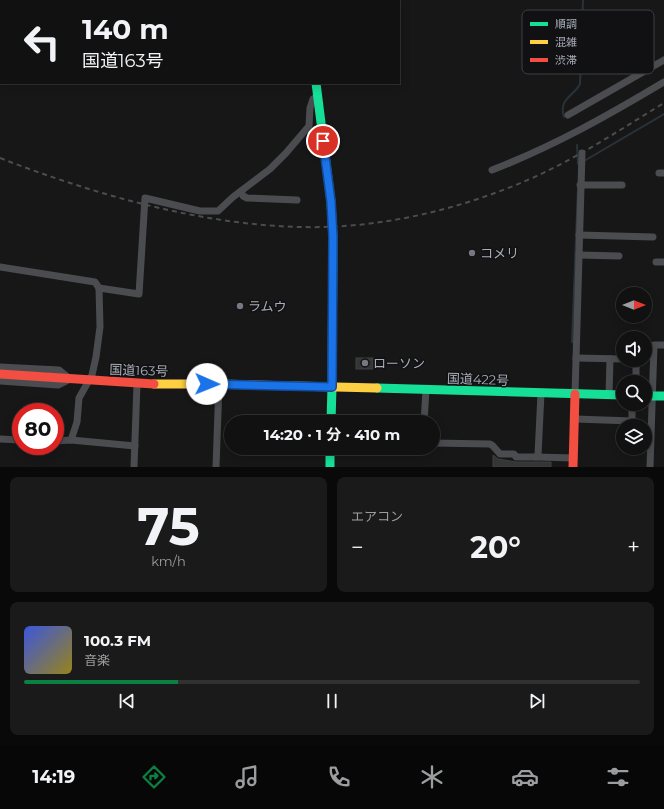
<!DOCTYPE html>
<html lang="ja">
<meta charset="utf-8">
<style>
body{margin:0;font-family:Montserrat,"Noto Sans JP",sans-serif;background:#1a1a1a;color:#f1f3f6;height:100vh;display:flex;flex-direction:column;font-size:15px;white-space:nowrap}
*{box-sizing:border-box;margin:0}
p{font-size:13px;color:#9c9d9f}
.icon{flex:none;width:22px;height:22px;fill:none;stroke:currentColor;stroke-width:2;stroke-linecap:round;stroke-linejoin:round}
.map{position:relative;height:467px;overflow:hidden}
.drawer{display:flex;flex-direction:column;gap:10px;padding:10px;background:#090909;flex:1}
.drawer>*{flex:none}
.top-card{position:absolute;left:0px;top:0px;width:400px;height:84px;box-shadow:0 2px 10px #0003,0 0 0 1px #303131;background:#111;color:#f1f3f6;overflow:hidden}
.needle{width:26px;rotate:90deg}
.fabs{position:absolute;left:616px;top:287px;display:grid;gap:8px}
.fabs a{display:grid;place-items:center;width:36px;height:36px;border-radius:50%;background:#111;box-shadow:0 2px 10px #0003,0 0 0 1px #303131;font-size:20px}
.speed{position:absolute;left:12px;top:403px;display:flex;gap:8px;font-size:20px;font-weight:700;text-align:center}
.speed>*{display:grid;place-content:center;width:52px;height:52px;border-radius:50%;background:#111;box-shadow:0 2px 10px #0003,0 0 0 1px #303131;line-height:1}
.speed .limit{border:6px solid #d22;background:#fff;color:#111}
.pin{position:absolute;display:grid;place-items:center;width:34px;height:34px;color:#fff;margin:-17px;border:2px solid #fff;border-radius:50%;box-shadow:0 1px 4px #0007}
.me{position:absolute;width:44px;margin:-22px;rotate:91deg;stroke-linejoin:round;filter:drop-shadow(0 0 3px #0008)}
.turn{display:flex;align-items:center;gap:14px;height:84px;padding:0 16px;font-size:18px}
.turn .icon{width:52px;height:52px;stroke-width:2.5}
.turn b{display:block;font-size:28px;line-height:34px}
.big{font-size:30px;font-weight:700;line-height:1.1}
.drawer .card{flex:1;display:flex;flex-direction:column;justify-content:center;gap:6px;min-width:0;padding:0 14px;border-radius:8px;background:#1a1a1a}
.drawer .dial{align-items:center;gap:0}
.dial b{font-size:52px;line-height:1}
.song{display:flex;align-items:center;gap:12px}
.cover{width:48px;height:48px;border-radius:6px;background:linear-gradient(135deg,hsl(230 70% 55%),hsl(50 70% 35%))}
.played{height:4px;border-radius:2px;background:linear-gradient(90deg,#0b8043 25%,#303131 25%)}
.keys{display:flex;justify-content:space-around;direction:ltr}
.heat{display:flex;justify-content:space-between;align-items:center;font-size:22px;direction:ltr}
.drawer .tiles{flex:1;display:grid;gap:10px;grid-template-columns:1fr 1fr}
.card:last-child{grid-column:span 2}
.trip{position:absolute;left:224px;top:415px;width:216px;height:40px;border-radius:20px;background:#111;box-shadow:0 2px 10px #0003,0 0 0 1px #303131;font-weight:700;line-height:40px;text-align:center}
.menu{display:flex;height:64px;justify-content:space-around;align-items:center;background:#070707;color:#9c9d9f}
.menu .icon{width:28px;height:28px}
.menu .on{color:#0b8043}
.menu b{font-size:18px;color:#f1f3f6}
.map>svg:first-child{display:block}
</style>
<div class="map">
<svg width="664" height="467" viewBox="0 0 664 467">
<rect width="100%" height="100%" fill="#171717"/>
<g fill="none" stroke-linecap="round" stroke-linejoin="round">
<!-- stream -->
<g stroke="#2a3239" stroke-width="2">
<path d="M564,117C558,99 574,96 580,84L583,0"/>
<path d="M577,145L578,164"/>
<path d="M584,161L664,114"/>
<path d="M572,342L578,186"/>
</g>
</g>
<!-- building -->
<g fill="#353536" stroke="#3f4043">
<rect x="356" y="358" width="17" height="11"/>
<path d="M493,455L498,459L516,462H551V467H493Z"/>
</g>
<g fill="none" stroke-linecap="round" stroke-linejoin="round">
<!-- street -->
<g stroke="#4b4c50" stroke-width="7">
<path d="M568,115L664,60"/>
<path d="M492,170C554,146 607,116 664,82"/>
<path d="M659,173H664"/>
<path d="M580,185H622"/>
<path d="M241,191L243,196L247,198L297,200"/>
<path d="M579,235L653,237"/>
<path d="M579,255L619,256"/>
<path d="M656,262H664"/>
<path d="M0,267L95,282L99,288L100,327L96,357L92,375L79,398L77,422L71,440L55,441"/>
<path d="M99,288L139,294L145,198L200,211H218L233,197L270,169L286,153L309,126L310,108L313,99L317,96"/>
<path d="M576,358L623,359"/>
<path d="M0,367L59,370L70,379L58,385L0,381"/>
<path d="M636,382V360"/>
<path d="M575,394L582,153"/>
<path d="M609,395L610,359"/>
<path d="M575,419L632,421V404"/>
<path d="M424,422L426,390"/>
<path d="M0,439L21,440"/>
<path d="M71,440L135,446"/>
<path d="M433,443L490,444L493,446L500,454H514L516,457H536L538,455L541,393"/>
<path d="M536,457L574,458"/>
<path d="M134,467L137,384"/>
<path d="M216,467L219,384"/>
<path d="M650,467L654,345H664"/>
</g>
<!-- fast -->
<g stroke="#16e098" stroke-width="9">
<path d="M304,0V1"/>
<path d="M316,83L331,202"/>
<path d="M332,387L333,237"/>
<path d="M377,388L623,395"/>
<path d="M645,396H664"/>
<path d="M331,422L332,387"/>
<path d="M330,448V467"/>
</g>
<!-- slow -->
<path stroke="#ffcf43" stroke-width="9" d="M154,384H219L377,388"/>
<!-- jam -->
<g stroke="#f24e42" stroke-width="9">
<path d="M0,374L154,384"/>
<path d="M573,467L575,394"/>
</g>
<!-- rail -->
<path stroke="#4b4c4f" stroke-width="2" stroke-dasharray="5 4" stroke-linecap="butt" d="M0,158C93,194 201,225 301,227C376,229 454,211 523,182C573,161 618,131 664,103"/>
<!-- fast-bridge -->
<path stroke="#16e098" stroke-width="9" d="M331,202L333,237"/>
</g>
<g fill="none" stroke-linecap="round" stroke-linejoin="round">
<defs>
<path id="route" d="M207,384L332,387L333,237L331,202L323,141"/>
</defs>
<!-- route casing -->
<use href="#route" stroke="#114b97" stroke-width="10"/>
<!-- route -->
<use href="#route" stroke="#1a73e8" stroke-width="7"/>
</g>
<!-- markers -->
<g fill="#757880" stroke="#111113" stroke-width="1.5">
<circle cx="472" cy="253" r="4"/>
<circle cx="240" cy="306" r="4"/>
<circle cx="365" cy="363" r="4"/>
</g>
<g text-anchor="middle" stroke-width="3" stroke-linejoin="round" paint-order="stroke">
<!-- poi labels -->
<g font-size="13" fill="#a8adb8" stroke="#111113" text-anchor="start">
<text x="480" y="258">コメリ</text>
<text x="248" y="311">ラムウ</text>
<text x="373" y="368">ローソン</text>
</g>
<!-- street labels -->
<g font-size="13" fill="#a8adb8" stroke="#111113">
<text transform="translate(139 370) rotate(2)" y="5">国道163号</text>
<text transform="translate(478 379) rotate(2)" y="5">国道422号</text>
</g>
</g>
<!-- legend -->
<rect x="522" y="10" width="132" height="64" rx="6" fill="#111113" stroke="#3e4045" stroke-width="1"/>
<rect x="530" y="22" width="18" height="4" fill="#16e098"/>
<rect x="530" y="40" width="18" height="4" fill="#ffcf43"/>
<rect x="530" y="58" width="18" height="4" fill="#f24e42"/>
<g font-size="11" fill="#a8adb8">
<text x="555" y="28">順調</text>
<text x="555" y="46">混雑</text>
<text x="555" y="64">渋滞</text>
</g>
</svg>
<div class="fabs">
<a><svg class="needle" viewBox="-14 -14 28 28"><path d="M0-13l5 13h-10z" fill="#e53935"/><path d="M0 13l5-13h-10z" fill="#9c9d9f"/></svg></a>
<a><svg class="icon" aria-label="sound" viewBox="0 0 24 24"><path d="M4 9h4l5-4v14l-5-4H4zM17 9q2 3 0 6"/></svg></a>
<a><svg class="icon" aria-label="search" viewBox="0 0 24 24"><circle cx="10" cy="10" r="6"/><path d="M15 15l6 6"/></svg></a>
<a><svg class="icon" aria-label="layers" viewBox="0 0 24 24"><path d="M12 4l9 5-9 5-9-5zM3 14l9 5 9-5"/></svg></a>
</div>
<div class="speed"><div class="limit">80</div></div>
<div class="pin" style="left:323px;top:141px;background:#d93025"><svg class="icon" aria-label="arrive" viewBox="0 0 24 24"><path d="M6 21V4h12l-3 4 3 4H6"/></svg></div>
<svg class="me" style="left:207px;top:384px" viewBox="-20 -20 40 40"><circle r="19" fill="#fff"/><path d="M0-13L10 11 0 6-10 11z" fill="#1a73e8"/></svg>
<div class="trip">14:20 · 1 分 · 410 m</div>
<div class="top-card">
<div class="turn"><svg class="icon" aria-label="left" viewBox="0 0 24 24"><path d="M17 20v-9H6M10 6l-5 5 5 5"/></svg><div><b>140 m</b>国道163号</div></div>
</div>
</div>
<section class="drawer">
<div class="tiles">
<div class="card dial"><b>75</b><p>km/h</p></div>
<div class="card"><p>エアコン</p>
<div class="heat"><a>−</a><b class="big">20°</b><a>+</a></div>
</div>
<div class="card">
<div class="song"><i class="cover"></i><div><b>100.3 FM</b><p>音楽</p></div></div>
<div class="played"></div>
<div class="keys"><svg class="icon" aria-label="previous" viewBox="0 0 24 24"><path d="M18 5L8 12l10 7zM5 5v14"/></svg><svg class="icon" aria-label="pause" viewBox="0 0 24 24"><path d="M8 5v14M16 5v14"/></svg><svg class="icon" aria-label="next" viewBox="0 0 24 24"><path d="M6 5l10 7-10 7zM19 5v14"/></svg></div>
</div>
</div>
</section>
<nav class="menu">
<b>14:19</b>
<svg class="icon on" aria-label="directions" viewBox="0 0 24 24"><path d="M12 3l9 9-9 9-9-9zM9 14v-3h6M13 9l2 2-2 2"/></svg>
<svg class="icon" aria-label="music" viewBox="0 0 24 24"><path d="M9 18V5l10-2v13"/><circle cx="6" cy="18" r="3"/><circle cx="16" cy="16" r="3"/></svg>
<svg class="icon" aria-label="phone" viewBox="0 0 24 24"><path d="M5 4h4l2 5-3 2q2 4 5 5l2-3 5 2v4C11 20 4 13 5 4z"/></svg>
<svg class="icon" aria-label="climate" viewBox="0 0 24 24"><path d="M12 3v18M4 7l16 10M4 17L20 7"/></svg>
<svg class="icon" aria-label="car" viewBox="0 0 24 24"><path d="M5 17H2v-5l4-1 3-4h7l3 4 3 1v5h-3M9 17h6M6 11h13"/><circle cx="7" cy="17" r="2"/><circle cx="17" cy="17" r="2"/></svg>
<svg class="icon" aria-label="filters" viewBox="0 0 24 24"><path d="M4 7h16M4 17h16"/><circle cx="9" cy="7" r="2"/><circle cx="15" cy="17" r="2"/></svg>
</nav>
